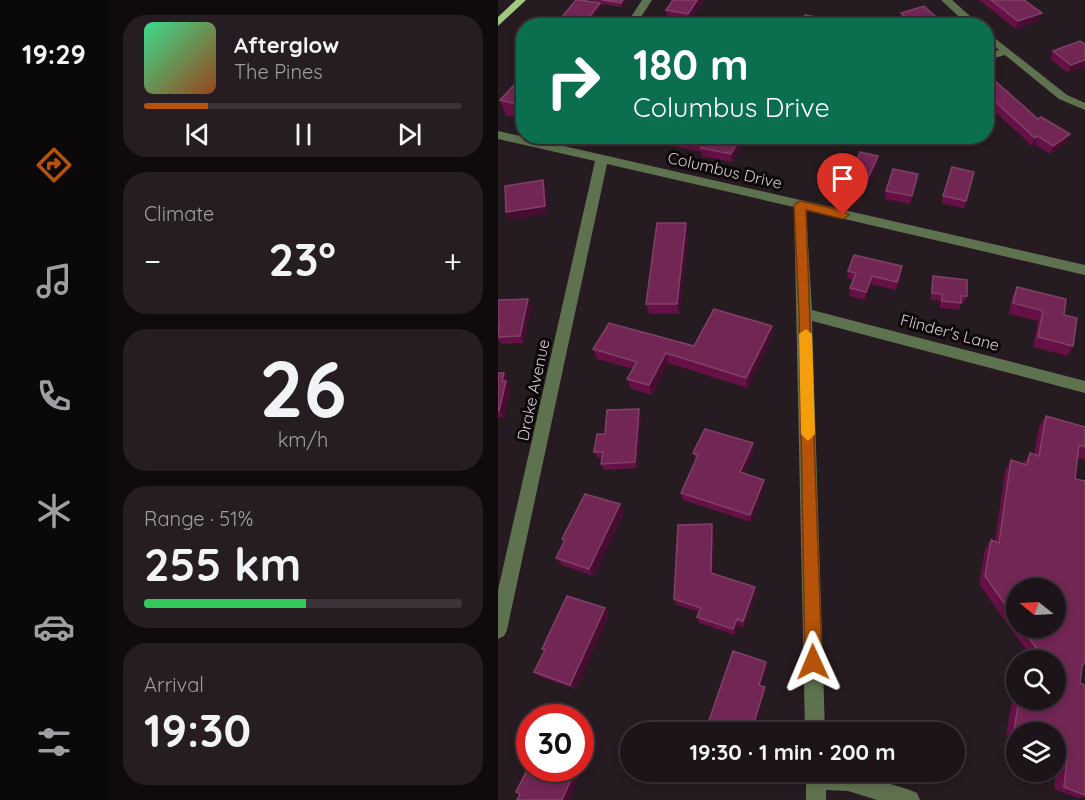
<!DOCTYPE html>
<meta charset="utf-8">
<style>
body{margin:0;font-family:Quicksand,sans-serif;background:#251d21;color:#f1f3f6;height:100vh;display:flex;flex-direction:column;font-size:22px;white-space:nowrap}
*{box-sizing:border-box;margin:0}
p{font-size:20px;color:#a09ea2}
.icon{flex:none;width:33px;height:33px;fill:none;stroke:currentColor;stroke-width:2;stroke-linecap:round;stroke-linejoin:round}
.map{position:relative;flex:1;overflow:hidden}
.panel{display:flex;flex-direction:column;gap:15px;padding:15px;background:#0f0b0d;width:390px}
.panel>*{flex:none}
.top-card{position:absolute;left:18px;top:18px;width:478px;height:126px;border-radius:24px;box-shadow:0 3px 9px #0003,0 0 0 2px #3a3337;background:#0b6e4f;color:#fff;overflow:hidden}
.needle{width:39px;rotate:288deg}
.tools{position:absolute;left:508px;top:578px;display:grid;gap:12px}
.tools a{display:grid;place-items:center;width:60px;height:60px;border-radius:50%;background:#1c1418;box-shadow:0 3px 9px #0003,0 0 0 2px #3a3337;font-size:30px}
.speed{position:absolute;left:18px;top:704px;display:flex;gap:12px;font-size:30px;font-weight:700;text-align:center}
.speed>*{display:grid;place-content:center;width:78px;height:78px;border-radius:50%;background:#1c1418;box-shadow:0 3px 9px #0003,0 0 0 2px #3a3337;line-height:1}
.speed .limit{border:9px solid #d22;background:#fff;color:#111}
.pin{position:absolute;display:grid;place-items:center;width:51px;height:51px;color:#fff;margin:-62px -26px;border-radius:50% 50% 50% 0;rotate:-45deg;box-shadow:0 0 6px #0007}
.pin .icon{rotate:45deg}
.me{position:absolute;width:66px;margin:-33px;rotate:359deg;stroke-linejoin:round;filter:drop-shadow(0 0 4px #0008)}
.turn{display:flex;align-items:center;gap:21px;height:126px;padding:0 18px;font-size:27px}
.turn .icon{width:78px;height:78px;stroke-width:2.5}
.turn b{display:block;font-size:42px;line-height:51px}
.big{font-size:45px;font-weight:700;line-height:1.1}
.panel .widget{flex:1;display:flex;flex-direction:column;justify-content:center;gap:9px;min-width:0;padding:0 21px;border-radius:24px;background:#251d21}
.panel .dial{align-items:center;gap:0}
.dial b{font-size:78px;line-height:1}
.song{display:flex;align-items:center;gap:18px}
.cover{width:72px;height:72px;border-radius:9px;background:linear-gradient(135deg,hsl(150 70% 55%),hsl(20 70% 35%))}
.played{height:6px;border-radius:3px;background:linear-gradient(90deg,#b45309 20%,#3a3337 20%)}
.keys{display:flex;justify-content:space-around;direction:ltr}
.heat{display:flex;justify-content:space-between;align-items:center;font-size:33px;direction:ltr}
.charge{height:9px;border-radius:4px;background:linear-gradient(90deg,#34c759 51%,#3a3337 0)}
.trip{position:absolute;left:122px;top:722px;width:345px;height:60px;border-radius:30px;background:#1c1418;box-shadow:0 3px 9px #0003,0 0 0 2px #3a3337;font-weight:700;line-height:60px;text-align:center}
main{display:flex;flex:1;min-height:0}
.tabs{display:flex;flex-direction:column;width:108px;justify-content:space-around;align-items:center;background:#0b080a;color:#a09ea2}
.tabs .icon{width:42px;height:42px}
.tabs .active{color:#b45309}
.tabs b{font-size:27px;color:#f1f3f6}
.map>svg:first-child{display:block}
</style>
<main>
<nav class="tabs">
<b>19:29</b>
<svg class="icon active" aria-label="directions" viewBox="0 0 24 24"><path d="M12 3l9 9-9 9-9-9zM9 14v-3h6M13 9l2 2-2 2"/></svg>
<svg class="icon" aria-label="music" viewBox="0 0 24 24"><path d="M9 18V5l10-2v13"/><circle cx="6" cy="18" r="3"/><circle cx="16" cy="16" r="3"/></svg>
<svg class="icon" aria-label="phone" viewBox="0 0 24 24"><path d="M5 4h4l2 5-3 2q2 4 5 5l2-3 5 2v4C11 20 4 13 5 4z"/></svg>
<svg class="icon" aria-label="climate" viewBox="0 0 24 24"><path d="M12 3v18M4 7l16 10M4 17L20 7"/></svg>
<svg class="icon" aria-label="car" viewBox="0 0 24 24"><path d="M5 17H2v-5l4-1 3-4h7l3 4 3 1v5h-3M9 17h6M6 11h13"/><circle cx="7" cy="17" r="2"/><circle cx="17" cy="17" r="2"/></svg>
<svg class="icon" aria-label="filters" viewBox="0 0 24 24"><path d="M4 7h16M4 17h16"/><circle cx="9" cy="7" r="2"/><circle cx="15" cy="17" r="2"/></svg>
</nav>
<section class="panel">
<div class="widget">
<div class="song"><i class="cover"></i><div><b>Afterglow</b><p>The Pines</p></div></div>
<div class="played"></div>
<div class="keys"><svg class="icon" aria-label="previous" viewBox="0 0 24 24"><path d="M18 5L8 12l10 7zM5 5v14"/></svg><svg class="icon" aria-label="pause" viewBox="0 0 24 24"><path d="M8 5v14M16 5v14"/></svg><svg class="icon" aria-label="next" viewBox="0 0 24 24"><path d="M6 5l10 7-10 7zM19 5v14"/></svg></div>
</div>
<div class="widget"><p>Climate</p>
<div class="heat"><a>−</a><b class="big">23°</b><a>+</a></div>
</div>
<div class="widget dial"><b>26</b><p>km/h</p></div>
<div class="widget"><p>Range · 51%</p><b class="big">255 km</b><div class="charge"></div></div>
<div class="widget"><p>Arrival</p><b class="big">19:30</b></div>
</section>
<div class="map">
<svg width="587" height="800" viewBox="0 0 587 800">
<rect width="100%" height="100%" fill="#261b20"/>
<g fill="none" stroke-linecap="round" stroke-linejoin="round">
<!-- minor -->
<g fill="#5f724f" fill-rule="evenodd">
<path d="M144,0H154L143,17L149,26H139L133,17Z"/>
<path d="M443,0H454L483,26H471Z"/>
<path d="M489,32L569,95L587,103V110L561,99L507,55L489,60V54L501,50L489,40Z"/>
<path d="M0,131L587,265V275L308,210L314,310L587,381V393L314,321L327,732H307L296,207L109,164L9,630L6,636L0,639V590L97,161L0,139Z"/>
<path d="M308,771H350L412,790L419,793L422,800H379L350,791L328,790V800H308Z"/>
</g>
<!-- major -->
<path fill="#a0c87e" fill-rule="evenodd" d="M18,0H28L0,26V17Z"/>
</g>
<!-- wall -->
<g fill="#651145" fill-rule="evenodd">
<path d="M95,0H129L123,7L102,4L103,7L89,25L65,21L64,17L95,2Z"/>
<path d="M206,0L191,22L169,18L168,10Z"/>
<path d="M481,0H526L541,21L518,29Z"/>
<path d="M403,13L448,26H406L402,21Z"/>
<path d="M582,41L570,73L552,59L555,51Z"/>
<path d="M489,74L540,119L569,142L552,154L537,144L534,146L489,104Z"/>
<path d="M26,84V119L8,115L2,100Z"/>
<path d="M165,136L244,143L234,162L204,156V152L166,144Z"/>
<path d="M380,156L379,164L369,186L351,182L352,174Z"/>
<path d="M476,172L466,208L444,204L445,196Z"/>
<path d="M420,174L412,204L387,199L388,191Z"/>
<path d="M190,235L181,314H151L148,304Z"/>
<path d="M350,271L403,274L398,290L373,284L367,300L351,296L352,288L355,280L349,278Z"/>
<path d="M435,276L469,296L466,303H463L461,310L442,308V301L433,300V283Z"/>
<path d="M519,287L566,315L575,346L569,356L535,347L540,321L511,314L514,297Z"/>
<path d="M30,299L33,306L26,343L3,344L0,339V300Z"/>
<path d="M274,326V337L249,388L170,363L154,395L133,389L129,379L135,369L99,359L95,349L196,346Z"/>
<path d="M0,373L10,379L9,382L13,388L6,417H1L0,421Z"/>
<path d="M143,415L139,468L106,470L103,464L104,458H100L96,452L107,434Z"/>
<path d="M548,416L587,427V460L580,458L577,479L584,666L582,683L587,685V797L581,798L556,789L560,753H558V732H519V739L508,735L519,672V699H558V660H535L481,584L487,549L493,540L497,541L507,471L513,460L525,464L532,453L536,455L541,427ZM519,588L558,627H519Z"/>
<path d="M255,443L256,451L246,474L266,480V487L253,522L185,500L183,493L198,461L195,453Z"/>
<path d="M126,512L96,576L64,565L58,558L66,541L64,539Z"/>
<path d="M216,532L215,574L258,593L246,627L240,625L237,635L201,623L199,617L201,612L179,605L176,599Z"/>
<path d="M107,608L111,614L78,689L43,677L36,672L47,651L44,649Z"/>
</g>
<!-- shaded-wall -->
<g fill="#460d30">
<path d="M125,0H129L123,7V3Z"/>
<path d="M199,0H206L191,22L190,14Z"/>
<path d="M102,3L103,7L89,25L88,21Z"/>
<path d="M544,13L541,21L518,29L520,21Z"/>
<path d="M587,60V67L570,73L573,65Z"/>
<path d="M572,134L569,142L552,154L555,146Z"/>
<path d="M243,136H244V143L234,162L233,154Z"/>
<path d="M446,136H459L445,140Z"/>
<path d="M540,136L537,144L534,146L537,138Z"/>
<path d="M380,156L379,164L369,186L370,178Z"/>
<path d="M45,180L48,188L50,214L11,220L8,212Z"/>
<path d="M188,223L190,235L181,314L179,304Z"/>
<path d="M374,276L373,284L367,300L368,292Z"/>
<path d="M30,299L33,306L26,343L22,336Z"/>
<path d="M274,326V337L249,388L248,378Z"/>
<path d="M168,353L170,363L154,395L151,385Z"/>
<path d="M6,373L10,379L9,382L13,388L6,417L1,411L4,381Z"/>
<path d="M141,409L143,415L139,468L137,462Z"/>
<path d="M255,443L256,451L243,480L242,472Z"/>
<path d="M266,480V487L253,522L252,515Z"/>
<path d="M122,504L126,512L96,576L91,569Z"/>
<path d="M214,524L216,532L215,580L213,573Z"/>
<path d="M257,587L258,593L246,627L245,621Z"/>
<path d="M107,608L111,614L78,689L72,685Z"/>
<path d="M239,619L240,625L237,635L235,629Z"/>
<path d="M268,662L269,667L262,689L261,685Z"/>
<path d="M267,687V691L255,732H253Z"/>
<path d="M88,742L94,745L71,800H64L78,768H82V756Z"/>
</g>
<!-- building -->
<g fill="#712654" stroke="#814068" stroke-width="1.5">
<path d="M78,0H82L102,3L88,21L64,17Z"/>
<path d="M104,0H125L123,3Z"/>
<path d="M175,0H199L190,14L168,10Z"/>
<path d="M493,0H526L544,13L520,21Z"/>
<path d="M426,6L448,26H416L403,13Z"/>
<path d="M307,15L334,20L331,26H301Z"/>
<path d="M582,41L587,44V60L573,65L555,51Z"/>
<path d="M489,74L540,119L543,117L572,134L555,146L540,136L537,138L489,94Z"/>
<path d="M18,83L26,84V106L2,100Z"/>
<path d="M167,136H243L233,154L203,148L205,144Z"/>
<path d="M362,152L380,156L370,178L352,174Z"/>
<path d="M454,167L476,172L468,201L445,196Z"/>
<path d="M395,169L420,174L414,196L388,191Z"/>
<path d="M45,180L47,206L8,212L7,186Z"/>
<path d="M159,223H188L179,304H148Z"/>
<path d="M356,255L404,266L399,282L374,276L368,292L352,288L358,273L350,271Z"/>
<path d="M435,276L469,280V296H463V303L444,301V294L434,293Z"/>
<path d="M519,287L568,299L566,315L579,318L575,346L540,337L545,311L515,303Z"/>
<path d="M30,299L22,336L0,337L1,326H0V300Z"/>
<path d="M216,309L274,326L248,378L168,353L151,385L129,379L139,362L95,349L111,323L196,346Z"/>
<path d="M0,373H6L4,381H8L1,411H0Z"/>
<path d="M141,409L137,462L103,464L105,452H96L99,434H107L109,410Z"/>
<path d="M548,416L587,427V447L581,445L577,479L587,481V662L584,666L582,683L587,685V795L566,787L570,751L558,746V732H519L516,731L521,699H558V678L560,679L558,676V660H547L523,627H558V588H519V621L487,576L493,540L501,543L513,460L529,465L532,453L541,456Z"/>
<path d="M207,429L255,443L242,472L266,480L252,515L183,493L200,455L195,453Z"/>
<path d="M87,494L122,504L91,569L58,558L67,540L64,539Z"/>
<path d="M214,524L213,573L257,587L245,621L239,619L235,629L199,617L203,608L176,599L180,525Z"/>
<path d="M69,596L107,608L72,685L36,672L47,650L44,649Z"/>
<path d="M235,651L268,662L261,685L267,687L253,732H207Z"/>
<path d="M82,740L88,742L82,756Z"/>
<path d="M32,764V768H78L64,800H19L22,794L18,792Z"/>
</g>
<!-- route -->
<path fill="#b45309" stroke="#753606" stroke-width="1.5" d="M302,201L345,211L351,215L345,219L308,210L324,662L321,668L315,671L309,668L307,662L301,314L296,205Z"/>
<!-- slow -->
<path fill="#f59e0b" d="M308,329L314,334L317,434L310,441L303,434L301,334Z"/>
<g text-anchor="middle" stroke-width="6" stroke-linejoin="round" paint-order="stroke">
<!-- street labels -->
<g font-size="16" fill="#d7cfd2" stroke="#0c0709">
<text transform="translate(227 170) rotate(13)" y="6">Columbus Drive</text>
<text transform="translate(452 332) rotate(15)" y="6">Flinder's Lane</text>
<text transform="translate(35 390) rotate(-78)" y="6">Drake Avenue</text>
</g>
</g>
</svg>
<div class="tools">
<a><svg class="needle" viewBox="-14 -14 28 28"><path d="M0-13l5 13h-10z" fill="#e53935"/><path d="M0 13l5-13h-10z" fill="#a09ea2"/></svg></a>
<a><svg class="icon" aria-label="search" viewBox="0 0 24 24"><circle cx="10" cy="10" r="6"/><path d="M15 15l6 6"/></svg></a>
<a><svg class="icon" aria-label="layers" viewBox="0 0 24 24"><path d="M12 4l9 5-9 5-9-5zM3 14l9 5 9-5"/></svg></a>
</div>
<div class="speed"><div class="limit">30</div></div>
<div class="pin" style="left:345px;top:215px;background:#d93025"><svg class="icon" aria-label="arrive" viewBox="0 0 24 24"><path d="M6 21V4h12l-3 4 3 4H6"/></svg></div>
<svg class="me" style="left:315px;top:662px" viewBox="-20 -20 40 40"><path d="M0-17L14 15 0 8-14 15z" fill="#b45309" stroke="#fff" stroke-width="4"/></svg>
<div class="trip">19:30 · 1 min · 200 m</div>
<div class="top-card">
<div class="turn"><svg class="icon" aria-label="right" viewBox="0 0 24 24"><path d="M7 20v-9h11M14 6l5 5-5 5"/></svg><div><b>180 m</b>Columbus Drive</div></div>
</div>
</div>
</main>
